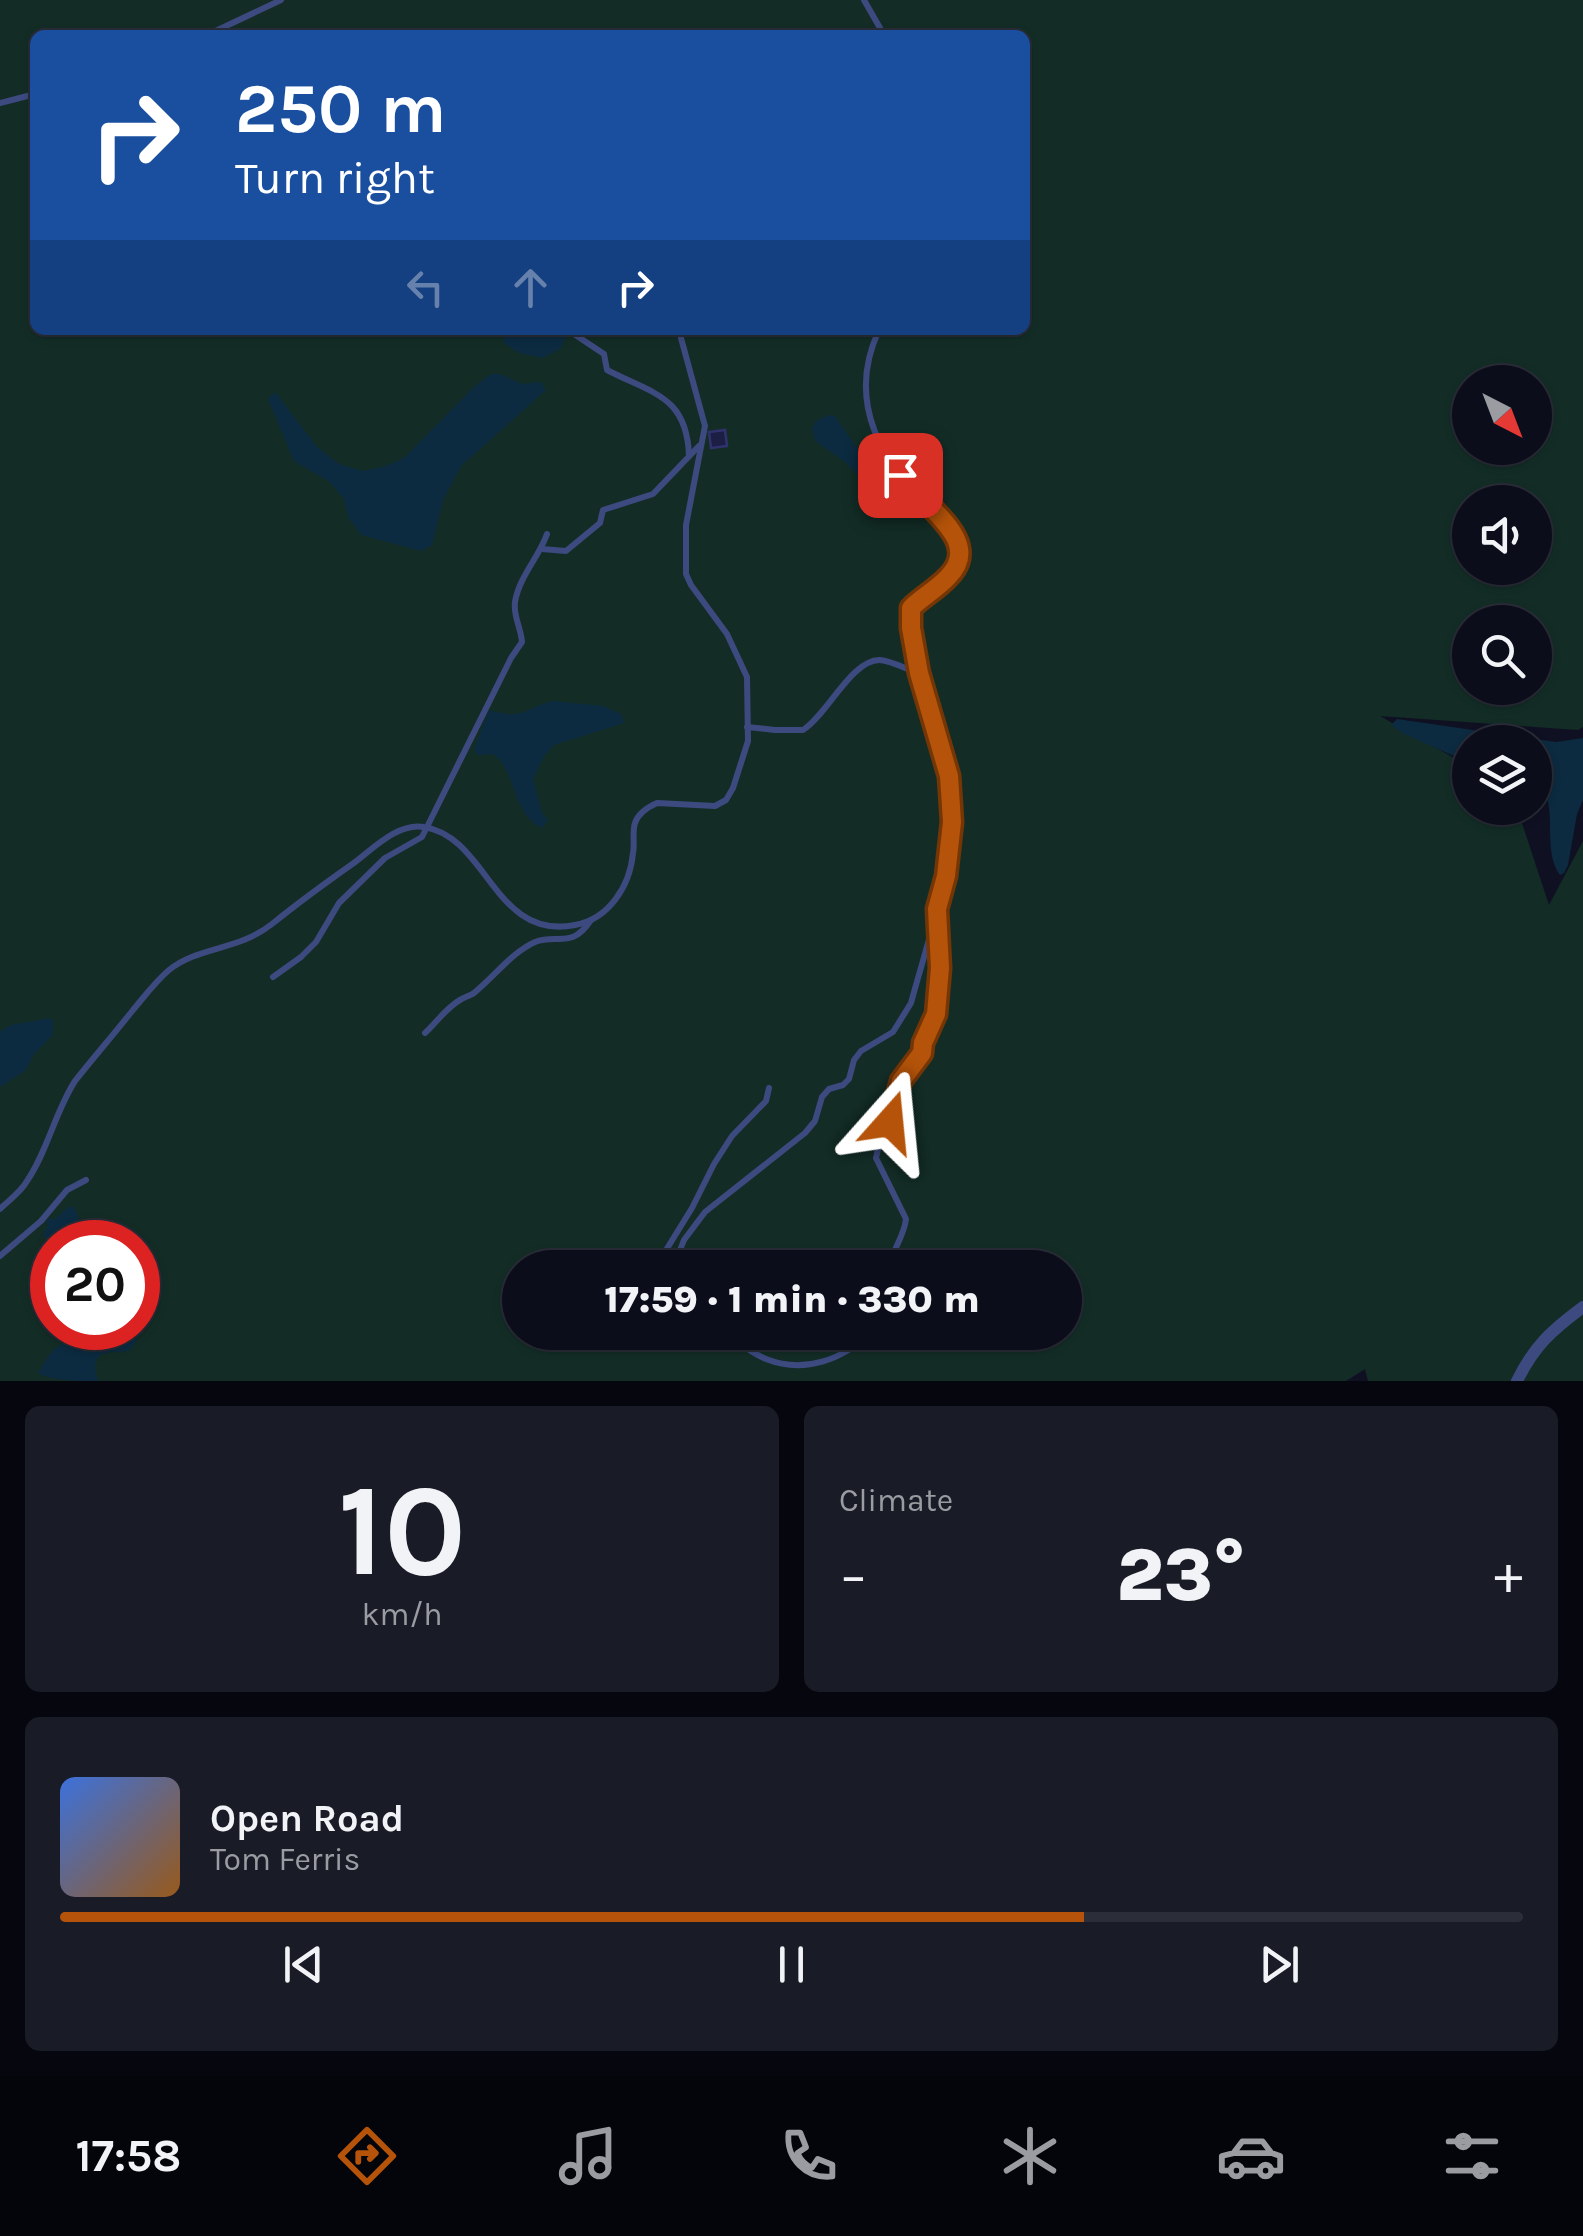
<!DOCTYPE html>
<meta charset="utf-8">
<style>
body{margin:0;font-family:Karla,sans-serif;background:#191b27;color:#f1f3f6;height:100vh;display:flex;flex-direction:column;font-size:38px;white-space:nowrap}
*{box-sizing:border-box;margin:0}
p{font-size:32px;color:#9a9ca2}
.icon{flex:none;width:55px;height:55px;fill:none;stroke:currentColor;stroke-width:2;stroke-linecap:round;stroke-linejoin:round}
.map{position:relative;height:1381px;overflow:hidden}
.details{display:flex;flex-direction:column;gap:25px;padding:25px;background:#06070e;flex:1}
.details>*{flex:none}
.hud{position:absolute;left:30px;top:30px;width:1000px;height:305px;border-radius:15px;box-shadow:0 2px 8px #0004,0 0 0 2px #2b2d39;background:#1a4fa0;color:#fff;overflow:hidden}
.needle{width:65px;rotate:138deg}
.buttons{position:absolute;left:1452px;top:365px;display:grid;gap:20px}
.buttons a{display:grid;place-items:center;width:100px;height:100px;border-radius:50%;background:#0b0d1a;box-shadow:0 2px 8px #0004,0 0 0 2px #2b2d39;font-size:50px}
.speed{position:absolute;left:30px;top:1220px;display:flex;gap:20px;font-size:50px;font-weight:700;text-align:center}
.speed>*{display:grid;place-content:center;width:130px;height:130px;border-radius:50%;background:#0b0d1a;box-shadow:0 2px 8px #0004,0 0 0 2px #2b2d39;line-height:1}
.speed .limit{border:15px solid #d22;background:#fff;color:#111}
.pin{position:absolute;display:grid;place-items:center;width:85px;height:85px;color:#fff;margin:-42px;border-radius:20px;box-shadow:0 5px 15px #0006}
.me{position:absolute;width:110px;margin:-55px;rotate:18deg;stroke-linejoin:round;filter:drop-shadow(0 0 8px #0008)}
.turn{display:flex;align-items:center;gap:35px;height:210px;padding:0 40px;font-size:45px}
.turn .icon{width:130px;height:130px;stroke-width:2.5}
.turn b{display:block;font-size:70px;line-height:85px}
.lanes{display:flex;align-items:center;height:95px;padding:0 40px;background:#0003;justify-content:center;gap:50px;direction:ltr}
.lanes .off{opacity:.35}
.big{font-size:75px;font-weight:800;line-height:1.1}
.details .tile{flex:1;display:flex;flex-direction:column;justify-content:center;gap:15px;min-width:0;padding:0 35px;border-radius:15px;background:#191b27}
.details .dial{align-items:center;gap:0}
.dial b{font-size:130px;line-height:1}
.song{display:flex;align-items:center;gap:30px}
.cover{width:120px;height:120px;border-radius:15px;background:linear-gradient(135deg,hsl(220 70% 55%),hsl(30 70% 35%))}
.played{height:10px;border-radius:5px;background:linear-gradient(90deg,#b45309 70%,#2b2d39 70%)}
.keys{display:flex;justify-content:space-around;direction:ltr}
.heat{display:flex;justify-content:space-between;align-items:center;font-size:55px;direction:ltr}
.details .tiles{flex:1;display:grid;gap:25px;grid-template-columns:1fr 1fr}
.tile:last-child{grid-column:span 2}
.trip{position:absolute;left:502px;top:1250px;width:580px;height:100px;border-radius:50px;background:#0b0d1a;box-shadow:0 2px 8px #0004,0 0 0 2px #2b2d39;font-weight:800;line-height:100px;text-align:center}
.tabs{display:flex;height:160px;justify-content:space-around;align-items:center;background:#04050a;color:#9a9ca2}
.tabs .icon{width:70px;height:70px}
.tabs .active{color:#b45309}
.tabs b{font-size:45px;color:#f1f3f6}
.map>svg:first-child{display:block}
</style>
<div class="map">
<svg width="1583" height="1381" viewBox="0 0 1583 1381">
<rect width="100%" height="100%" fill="#0f1123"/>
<!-- green -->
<path fill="#132d26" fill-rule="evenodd" d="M0,0H1583V727L1578,730L1380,716L1470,767V808H1517L1549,905L1583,841V1381H1368L1365,1369L1346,1381H0ZM35,35H1025V330H35ZM1470,382H1535V448H1470ZM1470,502H1535V568H1470ZM1470,622H1535V688H1470ZM52,1242H138V1328H52ZM520,1268H1065V1332H520Z"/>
<!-- water -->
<g fill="#0c2b40">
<path d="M502,330H568L561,348L543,358L519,353L504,343Z"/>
<path d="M491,374H500L522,384L541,382L546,390L461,466L443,500L432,545L421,551L361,535L348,517L344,499L330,482L294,461L268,399L275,392L317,447L339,464L362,471L383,467L404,458L475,386Z"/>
<path d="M828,415L835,416L863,457L882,478L879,484L869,487L845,462L815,441L812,428L816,421Z"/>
<path d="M552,701L603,706L621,714L624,723L554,745L544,756L533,780L542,813L548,820L542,828C511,813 517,771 493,754L477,755L474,749L489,710C525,720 521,710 552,701Z"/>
<path d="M1397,719L1556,742L1583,738V800L1577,814L1568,865L1564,873L1560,875C1540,847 1562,801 1535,779V742H1470V763L1404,734L1391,725Z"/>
<path d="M47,1018L53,1020V1035L34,1054L26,1070L0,1087V1032C13,1020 31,1024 47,1018Z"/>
<path d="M68,1207H74L79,1218L64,1242H52V1246L43,1234L48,1226L46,1222L50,1217L54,1220Z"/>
<path d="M75,1328H134C140,1337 137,1344 128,1351C117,1353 98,1348 95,1365C95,1371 97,1376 98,1381C79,1381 52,1381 38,1373C48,1357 51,1348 70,1340Z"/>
</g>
<!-- building -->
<path fill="#1c1e43" stroke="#30326e" stroke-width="2.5" d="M725,430L727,446L711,448L709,432Z"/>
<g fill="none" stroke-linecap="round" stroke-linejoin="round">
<!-- lane -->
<g stroke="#3d4a80" stroke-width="6">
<path d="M864,0L884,35"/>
<path d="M207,35L281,0"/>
<path d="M0,103L35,94"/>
<path d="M568,330L604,354L607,370C653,394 687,396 689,456"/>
<path d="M542,549L566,551L600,523L603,510L653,494L699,446"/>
<path d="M747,727L775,730H803C827,715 852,659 880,660C892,661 906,669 918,673"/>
<path d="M273,977L301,957L316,942L339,903L385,858L422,837L511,658L522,642C521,628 513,616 515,602C519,577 539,557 547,534"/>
<path d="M425,1033C436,1023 447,1007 460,1000C464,997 470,996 474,993C495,976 511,953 535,942C558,933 571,950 591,920"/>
<path d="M0,1209C9,1200 21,1192 27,1181C48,1150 55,1112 75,1081C94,1057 114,1034 133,1010C144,997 155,982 169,970C199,946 238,951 272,924C298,903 324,884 351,865C371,851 397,822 424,827C488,837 494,941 575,925C609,919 630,886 633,853C635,844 632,832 635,823C638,814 648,807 657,803L715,806L726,800L733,788L748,741L747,677L727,634L691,585L686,574V525L705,426L681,338"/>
<path d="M0,1256L41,1221L67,1190L86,1180"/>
<path d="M655,1268L692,1208L714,1164L732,1136L766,1101L769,1088"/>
<path d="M673,1268L684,1240L705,1212L805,1133L815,1121L822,1097L829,1089L843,1085L849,1079L854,1060L861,1051L893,1032L911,1003C931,929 959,856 949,779C944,743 928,710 920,676C915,655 911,629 911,608C925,594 954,578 959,559C968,530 915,496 899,474C866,430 855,381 879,330"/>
<path d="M889,1268C892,1250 904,1237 906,1219L876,1158L879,1145L888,1135L901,1081L923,1053V1043L936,1013L939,968L937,915"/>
<path d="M724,1332C737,1341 751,1353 766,1359C804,1374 843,1360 871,1332"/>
</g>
<!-- street -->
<path stroke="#3d4a80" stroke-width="12" d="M1517,1381C1534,1346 1552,1330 1583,1307"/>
</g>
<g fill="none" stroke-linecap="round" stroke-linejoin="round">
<defs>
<path id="route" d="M890,1122L901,1081L922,1053L923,1043L936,1014L940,968L937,909L946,876L952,822L949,776L919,673L911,628V608C922,597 937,589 948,577C975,550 948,525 928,504C918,495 909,485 900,475"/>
</defs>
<!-- route casing -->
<use href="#route" stroke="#753606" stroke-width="25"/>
<!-- route -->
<use href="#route" stroke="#b45309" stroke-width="18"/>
</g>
</svg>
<div class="buttons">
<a><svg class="needle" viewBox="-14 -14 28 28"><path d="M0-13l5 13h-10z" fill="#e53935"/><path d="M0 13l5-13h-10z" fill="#9a9ca2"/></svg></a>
<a><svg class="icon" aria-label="sound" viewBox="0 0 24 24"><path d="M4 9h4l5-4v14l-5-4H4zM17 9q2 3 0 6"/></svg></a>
<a><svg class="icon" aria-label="search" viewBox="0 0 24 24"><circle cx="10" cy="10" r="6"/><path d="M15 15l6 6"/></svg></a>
<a><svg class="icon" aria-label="layers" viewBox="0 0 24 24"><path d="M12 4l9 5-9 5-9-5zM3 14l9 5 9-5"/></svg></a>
</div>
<div class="speed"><div class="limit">20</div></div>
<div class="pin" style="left:900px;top:475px;background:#d93025"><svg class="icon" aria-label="arrive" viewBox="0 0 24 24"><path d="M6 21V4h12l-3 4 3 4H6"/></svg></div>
<svg class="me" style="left:890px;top:1122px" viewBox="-20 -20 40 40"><path d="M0-17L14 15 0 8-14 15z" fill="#b45309" stroke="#fff" stroke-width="4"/></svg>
<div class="trip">17:59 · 1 min · 330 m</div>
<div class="hud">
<div class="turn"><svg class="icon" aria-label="right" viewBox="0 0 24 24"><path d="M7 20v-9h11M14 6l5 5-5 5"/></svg><div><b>250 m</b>Turn right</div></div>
<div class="lanes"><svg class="icon off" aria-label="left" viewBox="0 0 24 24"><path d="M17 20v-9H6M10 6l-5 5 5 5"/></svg><svg class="icon off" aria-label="ahead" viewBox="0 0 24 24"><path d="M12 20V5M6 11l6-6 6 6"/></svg><svg class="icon" aria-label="right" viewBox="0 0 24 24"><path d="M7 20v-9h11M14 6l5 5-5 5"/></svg></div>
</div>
</div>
<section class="details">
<div class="tiles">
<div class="tile dial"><b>10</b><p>km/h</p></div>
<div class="tile"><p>Climate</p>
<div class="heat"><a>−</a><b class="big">23°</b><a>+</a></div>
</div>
<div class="tile">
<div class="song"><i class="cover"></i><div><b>Open Road</b><p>Tom Ferris</p></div></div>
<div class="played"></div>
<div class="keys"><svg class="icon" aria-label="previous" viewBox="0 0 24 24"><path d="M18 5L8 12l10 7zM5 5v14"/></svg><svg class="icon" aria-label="pause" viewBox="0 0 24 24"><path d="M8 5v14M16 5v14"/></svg><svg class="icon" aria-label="next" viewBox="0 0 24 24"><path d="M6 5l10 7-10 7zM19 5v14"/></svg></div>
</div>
</div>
</section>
<nav class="tabs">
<b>17:58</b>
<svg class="icon active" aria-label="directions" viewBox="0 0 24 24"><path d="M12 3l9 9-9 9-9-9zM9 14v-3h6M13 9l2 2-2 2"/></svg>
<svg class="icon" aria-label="music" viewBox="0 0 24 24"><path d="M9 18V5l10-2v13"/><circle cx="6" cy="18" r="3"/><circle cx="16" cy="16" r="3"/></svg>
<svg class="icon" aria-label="phone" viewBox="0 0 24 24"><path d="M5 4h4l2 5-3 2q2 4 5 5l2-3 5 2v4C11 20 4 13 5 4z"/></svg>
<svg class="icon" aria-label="climate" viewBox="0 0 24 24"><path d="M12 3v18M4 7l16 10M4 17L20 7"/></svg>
<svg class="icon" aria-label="car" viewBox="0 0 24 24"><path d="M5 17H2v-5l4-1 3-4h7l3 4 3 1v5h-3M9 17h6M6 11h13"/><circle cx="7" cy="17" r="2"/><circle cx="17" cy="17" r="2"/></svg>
<svg class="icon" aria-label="filters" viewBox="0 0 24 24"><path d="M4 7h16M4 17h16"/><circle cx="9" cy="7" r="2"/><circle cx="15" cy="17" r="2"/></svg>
</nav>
